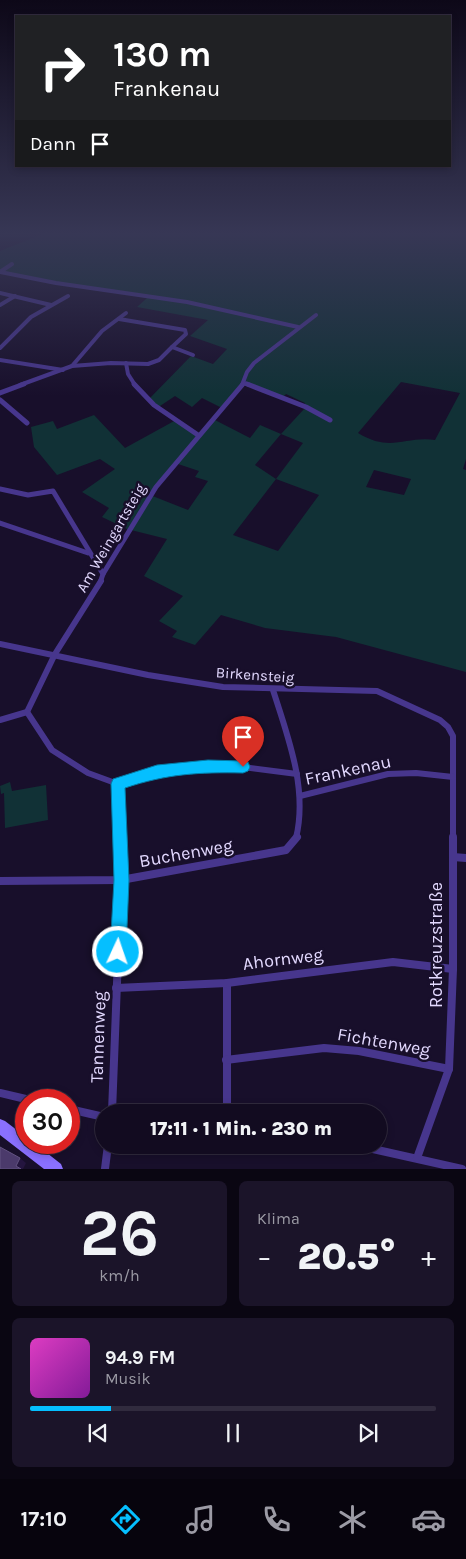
<!DOCTYPE html>
<html lang="de">
<meta charset="utf-8">
<style>
body{margin:0;font-family:Karla,sans-serif;background:#1b1429;color:#f1f3f6;height:100vh;display:flex;flex-direction:column;font-size:19px;white-space:nowrap}
*{box-sizing:border-box;margin:0}
p{font-size:16px;color:#9c9ba5}
.icon{flex:none;width:28px;height:28px;fill:none;stroke:currentColor;stroke-width:2;stroke-linecap:round;stroke-linejoin:round}
.map{position:relative;height:1169px;overflow:hidden}
.side{display:flex;flex-direction:column;gap:12px;padding:12px;background:#0a0612;flex:1}
.side>*{flex:none}
.top-card{position:absolute;left:15px;top:15px;width:436px;height:152px;border-radius:0px;box-shadow:0 2px 8px #0003,0 0 0 1px #312b3e;background:#202124;color:#fff;overflow:hidden}
.speed{position:absolute;left:15px;top:1089px;display:flex;gap:10px;font-size:25px;font-weight:700;text-align:center}
.speed>*{display:grid;place-content:center;width:65px;height:65px;border-radius:50%;background:#120b20;box-shadow:0 2px 8px #0003,0 0 0 1px #312b3e;line-height:1}
.speed .limit{border:8px solid #d22;background:#fff;color:#111}
.pin{position:absolute;display:grid;place-items:center;width:42px;height:42px;color:#fff;margin:-51px -21px;border-radius:50% 50% 50% 0;rotate:-45deg;box-shadow:0 0 5px #0007}
.pin .icon{rotate:45deg}
.me{position:absolute;width:55px;margin:-28px;rotate:3deg;stroke-linejoin:round;filter:drop-shadow(0 0 4px #0008)}
.turn{display:flex;align-items:center;gap:18px;height:105px;padding:0 15px;font-size:22px}
.turn .icon{width:65px;height:65px;stroke-width:2.5}
.turn b{display:block;font-size:35px;line-height:42px}
.then{display:flex;align-items:center;height:48px;padding:0 15px;background:#0003;gap:10px;font-size:19px}
.big{font-size:38px;font-weight:800;line-height:1.1}
.side .tile{flex:1;display:flex;flex-direction:column;justify-content:center;gap:8px;min-width:0;padding:0 18px;border-radius:8px;background:#1b1429}
.side .dial{align-items:center;gap:0}
.dial b{font-size:65px;line-height:1}
.song{display:flex;align-items:center;gap:15px}
.cover{width:60px;height:60px;border-radius:8px;background:linear-gradient(135deg,hsl(310 70% 55%),hsl(290 70% 35%))}
.played{height:5px;border-radius:2px;background:linear-gradient(90deg,#05bfff 20%,#312b3e 20%)}
.keys{display:flex;justify-content:space-around;direction:ltr}
.heat{display:flex;justify-content:space-between;align-items:center;font-size:28px;direction:ltr}
.side .tiles{flex:1;display:grid;gap:12px;grid-template-columns:1fr 1fr}
.tile:last-child{grid-column:span 2}
.trip{position:absolute;left:95px;top:1104px;width:292px;height:50px;border-radius:25px;background:#120b20;box-shadow:0 2px 8px #0003,0 0 0 1px #312b3e;font-weight:800;line-height:50px;text-align:center}
.tabs{display:flex;height:80px;justify-content:space-around;align-items:center;background:#07040d;color:#9c9ba5}
.tabs .icon{width:35px;height:35px}
.tabs .selected{color:#05bfff}
.tabs b{font-size:22px;color:#f1f3f6}
.map>svg:first-child{display:block}
</style>
<div class="map">
<svg width="466" height="1169" viewBox="0 0 466 1169">
<rect width="100%" height="100%" fill="#180f2b"/>
<!-- green -->
<g fill="#113136" fill-rule="evenodd">
<path d="M45,233H466V459L463,469L466,470V672L336,637L265,628L221,615L195,645L172,637L177,631L159,621L183,596L144,576L167,539L127,529L102,517L109,508L82,492L115,469L100,459L57,475L34,447L31,427L53,421L57,429L94,415L125,448L176,420L198,435L213,419L250,438L260,425L281,434L305,408L303,406L305,403L286,394L282,398L244,383L224,409L202,398L192,407L175,396L157,408L149,399L191,356L213,364L227,349L190,336L208,320L137,307L147,298L0,273V251ZM401,382L460,393L435,440C404,436 391,453 358,433ZM281,434L303,443L276,479L255,465ZM175,463L199,471L195,477L208,481L188,510L150,495ZM374,470L411,479L404,495L366,487ZM276,479L319,495L278,551L233,535Z"/>
<path d="M10,782L12,791L46,785L48,820L5,828L4,793L1,794L0,786Z"/>
</g>
<g fill="none" stroke-linecap="round" stroke-linejoin="round">
<!-- minor-far3 -->
<g stroke="#47368d" stroke-width="4">
<path d="M0,272L56,283L187,302L298,327"/>
<path d="M0,272L12,264"/>
<path d="M0,293L51,305"/>
<path d="M0,305L15,296"/>
<path d="M119,319L185,330L186,334L172,347L193,355"/>
<path d="M0,348L31,317L68,296"/>
<path d="M0,360L63,370"/>
<path d="M126,363L128,374L135,385"/>
<path d="M72,366L102,331L126,313"/>
<path d="M244,383L250,385"/>
<path d="M20,385L72,366L111,363L148,364L159,360L172,347"/>
<path d="M242,385L247,372L254,363L316,315"/>
</g>
<!-- minor-far2 -->
<g stroke="#47368d" stroke-width="5">
<path d="M134,384L154,405L198,435"/>
<path d="M247,384L306,407L330,420"/>
<path d="M0,393L24,384"/>
<path d="M0,400L27,423"/>
<path d="M0,489L28,495L53,491L103,574"/>
<path d="M0,523L88,553"/>
<path d="M100,583L103,574L156,487L243,384"/>
</g>
<!-- minor-far1 -->
<g stroke="#47368d" stroke-width="6">
<path d="M0,644L148,675L223,687L377,691L440,720L448,727L453,736V838"/>
<path d="M273,690C288,737 308,789 296,838"/>
<path d="M27,712L55,654L101,581"/>
<path d="M0,720L27,712L52,750L88,773L118,784L157,771L208,766L243,767L297,774"/>
<path d="M118,784L120,838"/>
<path d="M300,796L388,774L416,773L453,777"/>
</g>
<!-- minor -->
<g stroke="#47368d" stroke-width="8">
<path d="M453,857L466,858"/>
<path d="M0,881L121,880L286,850L297,837"/>
<path d="M227,983V1112"/>
<path d="M116,988L227,983L393,962L453,969"/>
<path d="M226,1060L324,1048L359,1051L449,1069"/>
<path d="M0,1093L30,1100"/>
<path d="M69,1109L104,1117"/>
<path d="M112,1112L121,880L120,837"/>
<path d="M355,1145L462,1169"/>
<path d="M417,1158L449,1069L453,969V837"/>
<path d="M105,1169L108,1145"/>
</g>
<!-- secondary -->
<path fill="#8a70ff" fill-rule="evenodd" d="M0,1119L5,1121L26,1137V1142H33L61,1164L63,1169H44L0,1135Z"/>
</g>
<!-- shaded-wall -->
<path fill="#24153f" d="M20,1158L26,1163L23,1169H20L16,1166Z"/>
<!-- building -->
<path fill="#4b3a6b" stroke="#635382" d="M0,1147L20,1158L16,1166L21,1169H0Z"/>
<!-- sky -->
<linearGradient id="sky" x2="0" y2="1"><stop stop-color="#0d0818"/><stop offset="0.59" stop-color="#373755"/><stop offset="1" stop-color="#373755" stop-opacity="0"/></linearGradient>
<rect width="466" height="396" fill="url(#sky)"/>
<!-- route -->
<path fill="#05bfff" stroke="#037ca6" d="M208,760L243,761L248,762L250,767L248,771L243,773C199,772 167,774 125,788L129,880L126,952L124,957L118,960L112,957L110,952L114,880L111,784L113,779L157,765Z"/>
<g text-anchor="middle" stroke-width="5" stroke-linejoin="round" paint-order="stroke">
<!-- street labels -->
<g font-size="15" fill="#e3d9ff" stroke="#180f2b">
<text transform="translate(111 538) rotate(-60)" y="5">Am Weingartsteig</text>
<text transform="translate(255 675) rotate(4)" y="5">Birkensteig</text>
</g>
<!-- near-street labels -->
<g font-size="18" fill="#e3d9ff" stroke="#180f2b">
<text transform="translate(348 770) rotate(-12)" y="6">Frankenau</text>
<text transform="translate(186 853) rotate(-10)" y="6">Buchenweg</text>
<text transform="translate(436 945) rotate(-90)" y="6">Rotkreuzstraße</text>
<text transform="translate(283 959) rotate(-7)" y="6">Ahornweg</text>
<text transform="translate(98 1037) rotate(-88)" y="6">Tannenweg</text>
<text transform="translate(384 1042) rotate(10)" y="6">Fichtenweg</text>
</g>
</g>
</svg>
<div class="speed"><div class="limit">30</div></div>
<div class="pin" style="left:243px;top:767px;background:#d93025"><svg class="icon" aria-label="arrive" viewBox="0 0 24 24"><path d="M6 21V4h12l-3 4 3 4H6"/></svg></div>
<svg class="me" style="left:118px;top:952px" viewBox="-20 -20 40 40"><circle r="17" fill="#05bfff" stroke="#fff" stroke-width="3"/><path d="M0-11L8 9 0 5-8 9z" fill="#fff"/></svg>
<div class="trip">17:11 · 1 Min. · 230 m</div>
<div class="top-card">
<div class="turn"><svg class="icon" aria-label="right" viewBox="0 0 24 24"><path d="M7 20v-9h11M14 6l5 5-5 5"/></svg><div><b>130 m</b>Frankenau</div></div>
<div class="then">Dann<svg class="icon" aria-label="arrive" viewBox="0 0 24 24"><path d="M6 21V4h12l-3 4 3 4H6"/></svg></div>
</div>
</div>
<section class="side">
<div class="tiles">
<div class="tile dial"><b>26</b><p>km/h</p></div>
<div class="tile"><p>Klima</p>
<div class="heat"><a>−</a><b class="big">20.5°</b><a>+</a></div>
</div>
<div class="tile">
<div class="song"><i class="cover"></i><div><b>94.9 FM</b><p>Musik</p></div></div>
<div class="played"></div>
<div class="keys"><svg class="icon" aria-label="previous" viewBox="0 0 24 24"><path d="M18 5L8 12l10 7zM5 5v14"/></svg><svg class="icon" aria-label="pause" viewBox="0 0 24 24"><path d="M8 5v14M16 5v14"/></svg><svg class="icon" aria-label="next" viewBox="0 0 24 24"><path d="M6 5l10 7-10 7zM19 5v14"/></svg></div>
</div>
</div>
</section>
<nav class="tabs">
<b>17:10</b>
<svg class="icon selected" aria-label="directions" viewBox="0 0 24 24"><path d="M12 3l9 9-9 9-9-9zM9 14v-3h6M13 9l2 2-2 2"/></svg>
<svg class="icon" aria-label="music" viewBox="0 0 24 24"><path d="M9 18V5l10-2v13"/><circle cx="6" cy="18" r="3"/><circle cx="16" cy="16" r="3"/></svg>
<svg class="icon" aria-label="phone" viewBox="0 0 24 24"><path d="M5 4h4l2 5-3 2q2 4 5 5l2-3 5 2v4C11 20 4 13 5 4z"/></svg>
<svg class="icon" aria-label="climate" viewBox="0 0 24 24"><path d="M12 3v18M4 7l16 10M4 17L20 7"/></svg>
<svg class="icon" aria-label="car" viewBox="0 0 24 24"><path d="M5 17H2v-5l4-1 3-4h7l3 4 3 1v5h-3M9 17h6M6 11h13"/><circle cx="7" cy="17" r="2"/><circle cx="17" cy="17" r="2"/></svg>
</nav>
